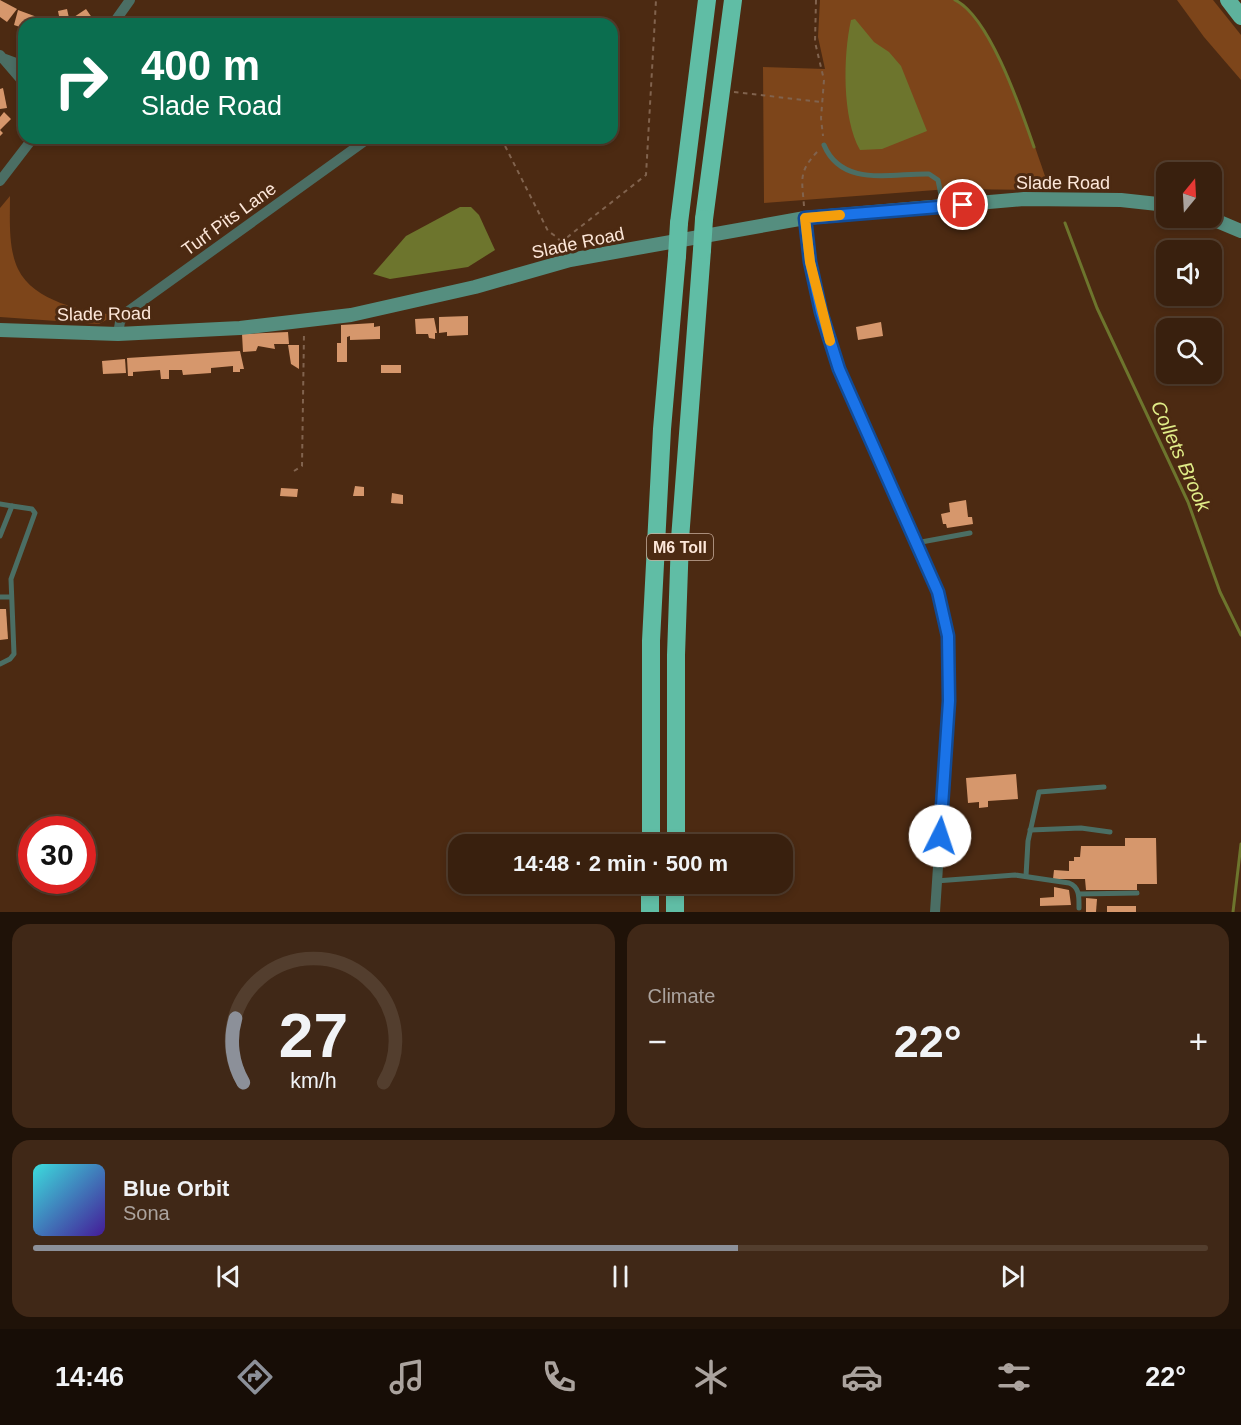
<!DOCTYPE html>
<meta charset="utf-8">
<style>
body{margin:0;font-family:Arial,sans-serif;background:#402817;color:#f1f3f6;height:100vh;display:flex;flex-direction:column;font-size:22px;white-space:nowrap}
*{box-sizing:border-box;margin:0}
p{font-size:20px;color:#aba39e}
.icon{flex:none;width:33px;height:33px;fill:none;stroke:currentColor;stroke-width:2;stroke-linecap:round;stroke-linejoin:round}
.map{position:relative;height:912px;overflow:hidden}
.side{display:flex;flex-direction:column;gap:12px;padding:12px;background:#1f1208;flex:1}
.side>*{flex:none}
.guide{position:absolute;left:18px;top:18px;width:600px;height:126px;border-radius:18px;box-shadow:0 3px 9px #0003,0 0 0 2px #533e2e;background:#0b6e4f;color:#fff;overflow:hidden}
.needle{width:39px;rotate:18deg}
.buttons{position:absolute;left:1156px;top:162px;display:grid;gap:12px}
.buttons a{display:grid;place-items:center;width:66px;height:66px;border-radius:12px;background:#39200e;box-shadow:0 3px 9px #0003,0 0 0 2px #533e2e;font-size:30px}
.speed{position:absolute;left:18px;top:816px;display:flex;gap:12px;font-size:30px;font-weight:700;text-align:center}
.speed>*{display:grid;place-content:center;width:78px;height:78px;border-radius:50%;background:#39200e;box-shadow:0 3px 9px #0003,0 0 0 2px #533e2e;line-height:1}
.speed .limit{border:9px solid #d22;background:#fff;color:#111}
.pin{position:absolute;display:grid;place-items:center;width:51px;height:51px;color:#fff;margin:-26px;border:3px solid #fff;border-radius:50%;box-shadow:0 2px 6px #0007}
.me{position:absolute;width:66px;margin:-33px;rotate:4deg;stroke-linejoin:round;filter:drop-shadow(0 0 4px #0008)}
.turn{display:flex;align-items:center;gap:21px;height:126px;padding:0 24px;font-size:27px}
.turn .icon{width:78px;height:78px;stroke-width:2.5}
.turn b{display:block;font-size:42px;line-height:51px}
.big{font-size:45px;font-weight:600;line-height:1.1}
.side .card{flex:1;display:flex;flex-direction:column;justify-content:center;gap:9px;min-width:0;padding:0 21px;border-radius:18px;background:#402817}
.side .dial{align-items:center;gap:0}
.dial svg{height:156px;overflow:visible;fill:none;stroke:#533e2e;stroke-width:7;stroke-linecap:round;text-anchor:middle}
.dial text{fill:#f1f3f6;stroke:none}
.song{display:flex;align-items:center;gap:18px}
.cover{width:72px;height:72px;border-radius:9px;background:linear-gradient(135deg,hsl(180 70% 55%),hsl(260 70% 35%))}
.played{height:6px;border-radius:3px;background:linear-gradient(90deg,#8c9099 60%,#533e2e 60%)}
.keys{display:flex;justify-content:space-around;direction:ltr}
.heat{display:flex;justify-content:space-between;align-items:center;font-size:33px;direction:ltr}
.side .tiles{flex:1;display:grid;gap:12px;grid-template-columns:1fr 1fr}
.card:last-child{grid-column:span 2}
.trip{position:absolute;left:448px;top:834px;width:345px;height:60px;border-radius:18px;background:#39200e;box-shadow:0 3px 9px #0003,0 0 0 2px #533e2e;font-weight:600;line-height:60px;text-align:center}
.dock{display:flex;height:96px;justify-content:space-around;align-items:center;background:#170d06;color:#aba39e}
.dock .icon{width:42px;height:42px}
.dock .current{color:#8c9099}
.dock b{font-size:27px;color:#f1f3f6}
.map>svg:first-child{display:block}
</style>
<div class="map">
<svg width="1241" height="912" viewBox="0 0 1241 912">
<rect width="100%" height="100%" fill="#4c2a12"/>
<!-- green -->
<g fill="#7d451a">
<path d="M820,0H955C996,20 1034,146 1050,190L949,189L764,203L763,67L825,69L818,37Z"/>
<path d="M1177,0H1213L1241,35V80L1204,37Z"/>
<path d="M10,196C10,219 8,248 18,269C34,302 83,311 115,315L99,324L0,317V208Z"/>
</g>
<!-- water -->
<g fill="#6d752d">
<path d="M855,19L874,42L889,52L901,66L927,131L882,149L860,150C842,118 843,56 851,20Z"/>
<path d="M460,207H471L479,215L495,250L468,267L390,279L373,274L406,236Z"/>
</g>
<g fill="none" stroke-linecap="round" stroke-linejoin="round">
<!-- stream -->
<g stroke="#6d752d" stroke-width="3">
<path d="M955,0C990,17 1021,110 1034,147"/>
<path d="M1065,223L1097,308L1188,502L1220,592L1241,635"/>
<path d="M1233,912L1241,844"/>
</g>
</g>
<!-- building -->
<g fill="#d6976c">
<path d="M0,0L17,9L7,22L0,17Z"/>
<path d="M67,9L69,18L59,21V24H39V18L59,16L58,11Z"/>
<path d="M86,9L95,22L74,24L71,19Z"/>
<path d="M18,10L37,17L35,24H24V33L19,32L20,27L14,25Z"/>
<path d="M3,88L7,108L0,109V89Z"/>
<path d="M4,112L11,119L0,130L3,133L0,136V117Z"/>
<path d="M468,316V335L447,336V332L439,333V317Z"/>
<path d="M434,318L437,333H435V339L429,338L428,334H416L415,319Z"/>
<path d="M881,322L883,336L858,340L856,327Z"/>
<path d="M374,323V327L380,326V339L350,340V336L347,337V362H337V343H341V325Z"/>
<path d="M288,332L289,344H274L275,349L258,346L256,351L243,352L242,334Z"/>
<path d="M288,345H299V369L291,364Z"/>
<path d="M240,351L244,369H240V372H233V366L211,368V373L183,375L182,370H169V379H161L160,370L133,372V376H128L127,358Z"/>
<path d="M125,359L126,373L103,374L102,361Z"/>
<rect x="381" y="365" width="20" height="8"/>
<path d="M355,486L364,487V496H353Z"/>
<path d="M281,488L298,489L297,497L280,496Z"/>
<path d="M392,493L403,495V504L391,503Z"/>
<path d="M966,500L968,517H972L973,524L947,528L946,524H943L941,514L950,512L949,503Z"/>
<path d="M0,609H6L8,639L0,640Z"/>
<path d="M1016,774L1018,799L988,801V807L979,808V802L968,803L966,778Z"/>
<path d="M1125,838H1156L1157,884H1137V890H1086L1085,879H1053L1054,870L1069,871V861H1074V857H1080L1081,846H1125Z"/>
<path d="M1054,887L1069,890L1071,905L1040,906V898L1054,897Z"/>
<path d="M1086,898L1097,899L1096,912H1086Z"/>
<rect x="1107" y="906" width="29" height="6"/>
</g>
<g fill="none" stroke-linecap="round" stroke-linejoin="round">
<!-- path -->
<g stroke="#81634e" stroke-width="2" stroke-dasharray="4.5 4.5" stroke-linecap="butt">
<path d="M816,0L815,42L824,80L821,118L823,136"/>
<path d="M734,92L821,102"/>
<path d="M501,138L548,231L558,238L564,249"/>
<path d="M804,206C802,179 798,172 818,151"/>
<path d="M560,243L646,175L656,0"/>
<path d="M294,471L302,466L304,333"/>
</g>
<!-- service -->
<g stroke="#4b6e64" stroke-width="5">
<path d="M824,145C842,188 892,173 929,174L938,180L943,205"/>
<path d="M0,504L12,506L0,536"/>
<path d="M916,543L970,533"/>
<path d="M0,597H11"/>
<path d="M0,664L10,659L14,654L11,579L35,513L32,509L12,506"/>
<path d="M1030,830L1081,828L1110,832"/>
<path d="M1026,876L1028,841L1039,792L1104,787"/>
<path d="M936,881L1015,875L1069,883C1080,887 1079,898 1079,908"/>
<path d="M1079,894L1137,893"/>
</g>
<!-- minor -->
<g stroke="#4b6e64" stroke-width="10">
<path d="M113,24L130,0"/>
<path d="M0,55L24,83"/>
<path d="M5,59L24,66"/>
<path d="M0,181L33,138"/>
<path d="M805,218L810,262L821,312L839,368L938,592L948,636L949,701L935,912"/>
<path d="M118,334L120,322L127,312L369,138"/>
</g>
<!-- secondary -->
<g stroke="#558e7f" stroke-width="14">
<path d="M1210,218L1241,231"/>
<path d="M0,330L118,334L240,328L351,315L475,287L570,260L805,218L1024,199L1121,200L1167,205"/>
</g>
<!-- trunk -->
<path stroke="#5eb29c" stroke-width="16" d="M1228,0L1241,17"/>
<!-- motorway -->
<g stroke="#60bda5" stroke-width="18">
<path d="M704,219L733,0"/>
<path d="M679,223L707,0"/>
<path d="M651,844V641L662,429L677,256"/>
<path d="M676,844V655L680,539L702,250"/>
<path d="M650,912V884"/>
<path d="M675,912V884"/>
</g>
<!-- motorway-bridge -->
<g stroke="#60bda5" stroke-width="18">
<path d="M702,250L704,219"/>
<path d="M677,256L679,223"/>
</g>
</g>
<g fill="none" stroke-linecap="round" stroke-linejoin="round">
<defs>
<path id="route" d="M940,836L949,701L948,636L938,592L839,369L821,312L810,262L805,218L963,205"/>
</defs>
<!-- route casing -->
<use href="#route" stroke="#114b97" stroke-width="15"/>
<!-- route -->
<use href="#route" stroke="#1a73e8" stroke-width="10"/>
<!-- slow -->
<path stroke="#f59e0b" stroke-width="10" d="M830,341L810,262L805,218L840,215"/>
</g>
<g text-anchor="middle" stroke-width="6" stroke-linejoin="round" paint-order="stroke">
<!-- shield labels -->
<rect fill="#4c2a12" stroke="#c8ae9d" stroke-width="1.5" x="647" y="534" width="66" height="26" rx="4.5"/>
<g font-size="16" font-weight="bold" fill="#fde7d9">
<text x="680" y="553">M6 Toll</text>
</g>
<!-- street labels -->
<g font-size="18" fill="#fde7d9" stroke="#4c2a12">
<text x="1063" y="189">Slade Road</text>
<text transform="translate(229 219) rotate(-36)" y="6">Turf Pits Lane</text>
<text transform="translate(578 243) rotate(-12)" y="6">Slade Road</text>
<text transform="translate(104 314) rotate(-1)" y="6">Slade Road</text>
</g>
<!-- water labels -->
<g font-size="20" font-style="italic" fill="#e0ec87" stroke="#4c2a12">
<text transform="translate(1181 456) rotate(66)" y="7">Collets Brook</text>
</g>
</g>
</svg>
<div class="buttons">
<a><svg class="needle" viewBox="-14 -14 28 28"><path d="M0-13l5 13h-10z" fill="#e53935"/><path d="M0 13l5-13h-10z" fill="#aba39e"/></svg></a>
<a><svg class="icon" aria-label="sound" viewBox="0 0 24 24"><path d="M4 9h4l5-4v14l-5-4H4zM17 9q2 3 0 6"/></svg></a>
<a><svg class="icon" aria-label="search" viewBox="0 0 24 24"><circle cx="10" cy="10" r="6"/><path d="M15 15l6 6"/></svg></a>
</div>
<div class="speed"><div class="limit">30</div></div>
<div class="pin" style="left:963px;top:205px;background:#d93025"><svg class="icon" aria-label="arrive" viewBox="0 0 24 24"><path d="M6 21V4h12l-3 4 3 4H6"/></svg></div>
<svg class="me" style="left:940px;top:836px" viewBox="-20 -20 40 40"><circle r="19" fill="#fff"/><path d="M0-13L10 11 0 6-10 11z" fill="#1a73e8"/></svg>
<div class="trip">14:48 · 2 min · 500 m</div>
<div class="guide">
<div class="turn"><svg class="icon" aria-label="right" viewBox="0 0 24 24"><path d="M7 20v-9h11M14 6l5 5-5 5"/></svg><div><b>400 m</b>Slade Road</div></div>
</div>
</div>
<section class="side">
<div class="tiles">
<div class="card dial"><svg viewBox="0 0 100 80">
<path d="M14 69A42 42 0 1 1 86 69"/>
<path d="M14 69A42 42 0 0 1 10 36" stroke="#8c9099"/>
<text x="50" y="56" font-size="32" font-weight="700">27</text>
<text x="50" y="72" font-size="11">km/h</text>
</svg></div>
<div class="card"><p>Climate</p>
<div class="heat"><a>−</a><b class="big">22°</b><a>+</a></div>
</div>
<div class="card">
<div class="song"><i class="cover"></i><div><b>Blue Orbit</b><p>Sona</p></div></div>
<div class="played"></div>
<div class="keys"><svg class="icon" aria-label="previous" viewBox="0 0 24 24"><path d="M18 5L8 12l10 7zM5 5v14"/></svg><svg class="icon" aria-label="pause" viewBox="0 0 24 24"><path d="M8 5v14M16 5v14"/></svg><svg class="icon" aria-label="next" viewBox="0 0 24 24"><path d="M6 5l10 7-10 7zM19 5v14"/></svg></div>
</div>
</div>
</section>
<nav class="dock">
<b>14:46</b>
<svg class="icon current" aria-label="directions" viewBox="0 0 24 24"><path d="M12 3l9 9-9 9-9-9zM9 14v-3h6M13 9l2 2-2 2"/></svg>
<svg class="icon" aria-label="music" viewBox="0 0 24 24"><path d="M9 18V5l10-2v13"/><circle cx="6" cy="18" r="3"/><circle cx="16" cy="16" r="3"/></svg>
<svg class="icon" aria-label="phone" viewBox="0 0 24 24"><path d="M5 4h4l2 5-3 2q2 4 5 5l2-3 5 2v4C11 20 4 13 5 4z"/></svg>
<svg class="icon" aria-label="climate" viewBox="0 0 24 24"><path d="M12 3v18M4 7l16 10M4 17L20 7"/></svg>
<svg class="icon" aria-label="car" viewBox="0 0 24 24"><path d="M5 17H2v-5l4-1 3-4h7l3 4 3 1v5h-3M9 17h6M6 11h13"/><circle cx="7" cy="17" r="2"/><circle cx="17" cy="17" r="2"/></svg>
<svg class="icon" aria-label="filters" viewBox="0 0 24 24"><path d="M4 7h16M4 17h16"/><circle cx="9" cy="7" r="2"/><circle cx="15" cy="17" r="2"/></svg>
<b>22°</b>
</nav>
